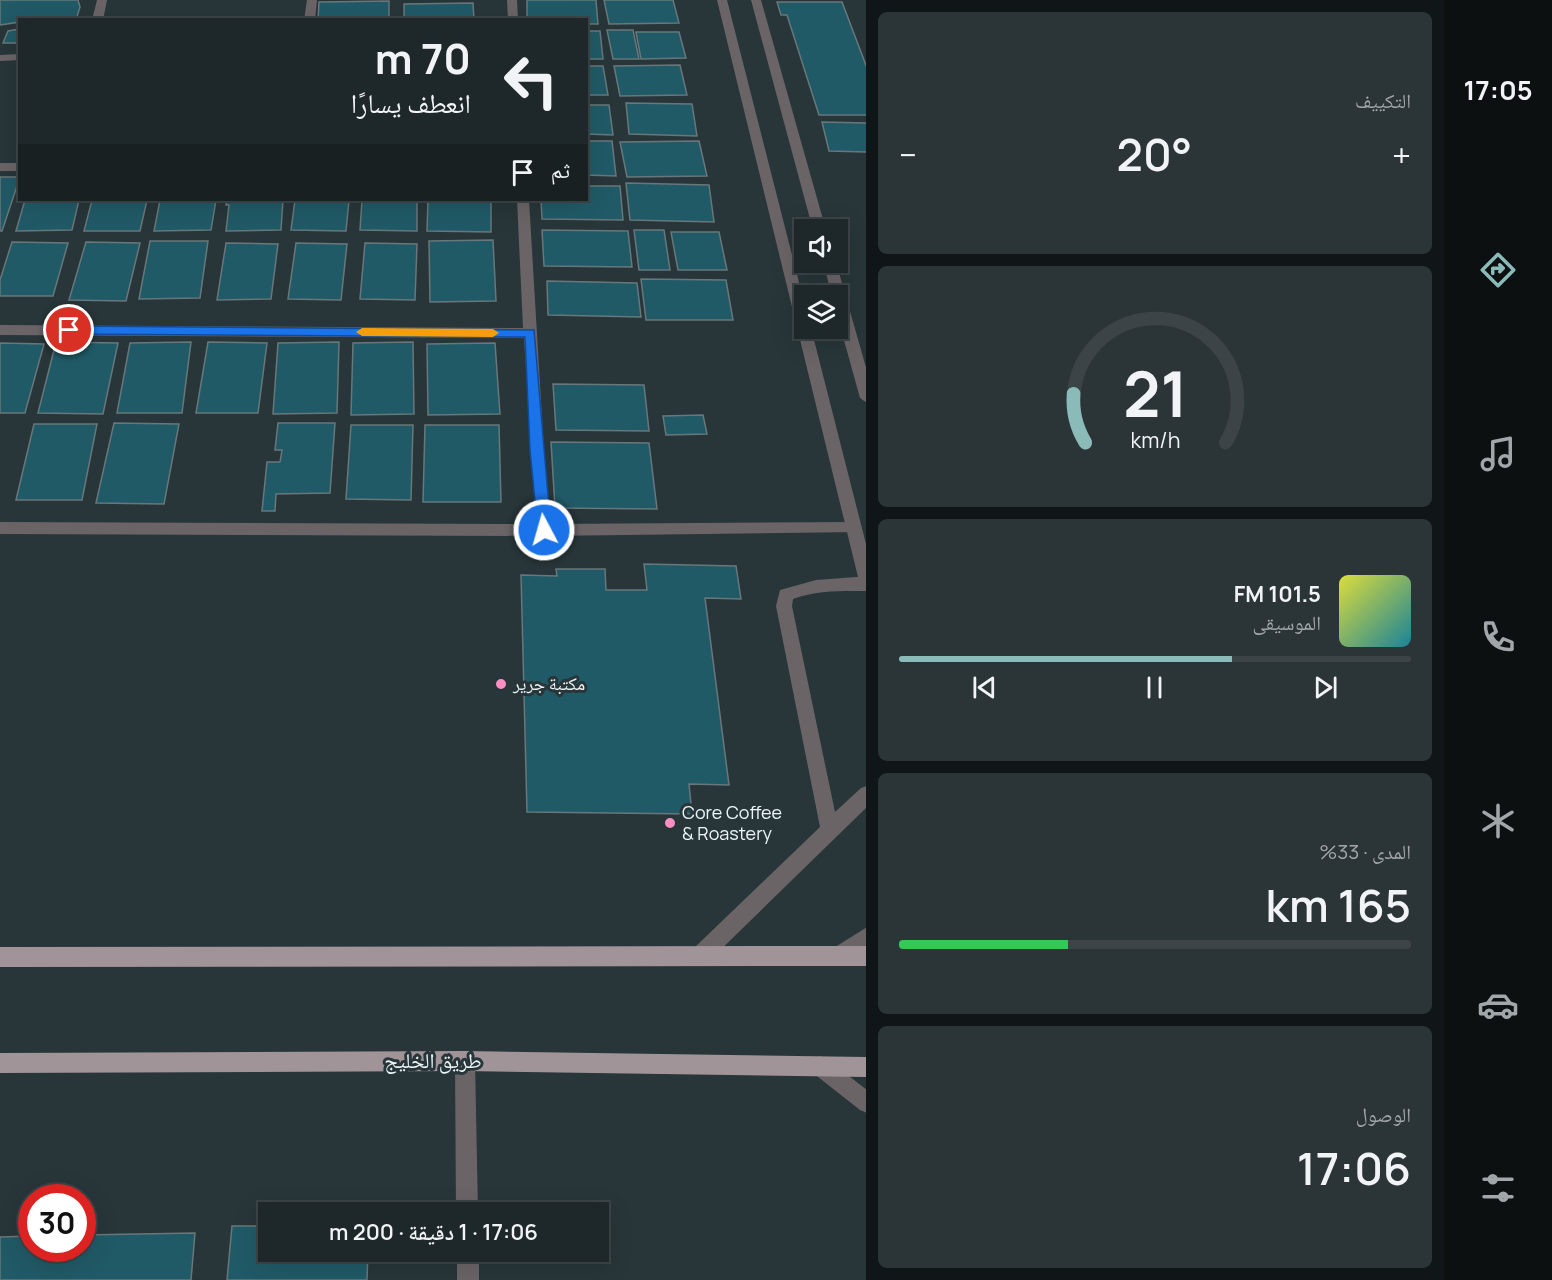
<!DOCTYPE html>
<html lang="ar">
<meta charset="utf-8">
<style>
body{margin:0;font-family:Manrope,"Noto Naskh Arabic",sans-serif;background:#2b3437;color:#f1f3f6;direction:rtl;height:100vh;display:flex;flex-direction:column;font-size:22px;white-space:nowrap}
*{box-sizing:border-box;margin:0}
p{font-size:20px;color:#a1a6a9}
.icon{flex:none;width:33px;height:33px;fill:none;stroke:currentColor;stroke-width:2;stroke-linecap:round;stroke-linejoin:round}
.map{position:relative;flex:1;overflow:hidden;direction:ltr}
.drawer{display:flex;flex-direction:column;gap:12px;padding:12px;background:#101618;width:578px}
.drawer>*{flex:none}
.hud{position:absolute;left:18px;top:18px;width:570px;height:183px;border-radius:0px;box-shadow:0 6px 24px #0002,0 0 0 2px #3c4447;direction:rtl;background:#1e282b;color:#f1f3f6;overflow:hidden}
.controls{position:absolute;left:794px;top:219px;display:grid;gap:12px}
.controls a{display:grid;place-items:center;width:54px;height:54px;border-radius:0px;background:#1e282b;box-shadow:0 6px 24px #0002,0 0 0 2px #3c4447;font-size:30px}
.speed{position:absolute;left:18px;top:1184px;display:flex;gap:12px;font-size:30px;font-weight:700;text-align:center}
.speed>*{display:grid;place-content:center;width:78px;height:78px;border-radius:50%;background:#1e282b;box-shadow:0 6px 24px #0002,0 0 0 2px #3c4447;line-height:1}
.speed .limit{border:9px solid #d22;background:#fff;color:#111}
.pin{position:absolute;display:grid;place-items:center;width:51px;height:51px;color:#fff;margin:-26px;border:3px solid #fff;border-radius:50%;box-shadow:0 2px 6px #0007}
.me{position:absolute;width:66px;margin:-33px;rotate:354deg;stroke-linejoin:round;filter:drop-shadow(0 0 4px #0008)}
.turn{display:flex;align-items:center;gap:21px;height:126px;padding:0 18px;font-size:27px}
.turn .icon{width:78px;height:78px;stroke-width:2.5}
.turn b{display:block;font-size:42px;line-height:51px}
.then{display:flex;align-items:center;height:57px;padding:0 18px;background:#0003;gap:12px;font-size:22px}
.big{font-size:45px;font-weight:600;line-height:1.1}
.drawer .tile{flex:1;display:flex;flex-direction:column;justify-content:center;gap:9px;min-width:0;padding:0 21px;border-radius:9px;background:#2b3437}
.drawer .dial{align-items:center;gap:0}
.dial svg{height:156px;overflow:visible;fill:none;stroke:#3c4447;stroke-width:7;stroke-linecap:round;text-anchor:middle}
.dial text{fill:#f1f3f6;stroke:none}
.song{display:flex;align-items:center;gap:18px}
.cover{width:72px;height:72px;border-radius:9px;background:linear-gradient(135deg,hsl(60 70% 55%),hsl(190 70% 35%))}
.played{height:6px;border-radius:3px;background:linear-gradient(90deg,#8bbbb9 65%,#3c4447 65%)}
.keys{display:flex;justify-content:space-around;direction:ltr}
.heat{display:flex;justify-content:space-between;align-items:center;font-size:33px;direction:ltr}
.charge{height:9px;border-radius:4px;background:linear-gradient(90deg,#34c759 33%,#3c4447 0)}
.trip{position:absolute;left:258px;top:1202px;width:351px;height:60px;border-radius:0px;background:#1e282b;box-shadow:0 6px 24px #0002,0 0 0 2px #3c4447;font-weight:600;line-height:60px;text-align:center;direction:rtl}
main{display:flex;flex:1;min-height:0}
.dock{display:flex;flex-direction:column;width:108px;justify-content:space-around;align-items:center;background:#0c1011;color:#a1a6a9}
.dock .icon{width:42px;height:42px}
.dock .active{color:#8bbbb9}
.dock b{font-size:27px;color:#f1f3f6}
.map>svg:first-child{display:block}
</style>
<main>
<nav class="dock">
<b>17:05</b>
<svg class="icon active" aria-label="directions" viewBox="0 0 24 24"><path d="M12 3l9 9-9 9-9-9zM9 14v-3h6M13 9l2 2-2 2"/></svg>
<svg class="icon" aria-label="music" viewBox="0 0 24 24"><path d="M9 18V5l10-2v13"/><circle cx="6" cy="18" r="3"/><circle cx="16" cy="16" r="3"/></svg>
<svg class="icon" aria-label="phone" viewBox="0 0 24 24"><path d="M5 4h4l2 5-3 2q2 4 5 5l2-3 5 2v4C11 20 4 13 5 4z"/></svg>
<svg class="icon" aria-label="climate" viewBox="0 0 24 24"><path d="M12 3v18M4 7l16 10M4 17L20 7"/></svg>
<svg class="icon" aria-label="car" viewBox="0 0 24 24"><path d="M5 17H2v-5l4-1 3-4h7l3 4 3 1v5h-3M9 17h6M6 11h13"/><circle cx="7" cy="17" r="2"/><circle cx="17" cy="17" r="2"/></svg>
<svg class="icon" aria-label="filters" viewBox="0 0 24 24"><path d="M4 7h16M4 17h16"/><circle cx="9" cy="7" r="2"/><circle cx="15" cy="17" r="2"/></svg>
</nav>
<section class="drawer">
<div class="tile"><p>التكييف</p>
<div class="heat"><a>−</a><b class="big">20°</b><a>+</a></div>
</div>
<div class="tile dial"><svg viewBox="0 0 100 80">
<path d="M14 69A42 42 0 1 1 86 69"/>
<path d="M14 69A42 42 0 0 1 8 44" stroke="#8bbbb9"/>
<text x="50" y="56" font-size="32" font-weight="700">21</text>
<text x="50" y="72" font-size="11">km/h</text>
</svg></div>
<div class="tile">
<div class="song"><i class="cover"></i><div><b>101.5 FM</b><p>الموسيقى</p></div></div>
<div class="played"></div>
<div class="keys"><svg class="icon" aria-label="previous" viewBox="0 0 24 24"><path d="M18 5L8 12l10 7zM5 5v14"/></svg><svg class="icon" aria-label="pause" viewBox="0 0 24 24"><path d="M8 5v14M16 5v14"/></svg><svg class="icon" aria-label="next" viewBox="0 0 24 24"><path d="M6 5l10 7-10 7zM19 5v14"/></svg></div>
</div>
<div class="tile"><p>المدى · 33%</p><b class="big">165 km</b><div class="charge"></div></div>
<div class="tile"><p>الوصول</p><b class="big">17:06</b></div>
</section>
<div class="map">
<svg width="867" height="1280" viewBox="0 0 867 1280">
<rect width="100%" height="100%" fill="#283639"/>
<!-- building -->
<g fill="#205a66" stroke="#68777b" stroke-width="1.5">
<path d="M0,0H78L80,7L76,20H20V22L0,25Z"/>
<path d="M527,0H596L598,24H586V20H527Z"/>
<path d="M604,0H673L679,23L609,24Z"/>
<path d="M389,1V20H318L319,2Z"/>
<path d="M777,2H842L867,68V115H819L787,15H781Z"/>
<path d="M473,3L474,20H404V4Z"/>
<path d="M20,29V43H3L8,31Z"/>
<path d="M607,30H633L639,59H613Z"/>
<path d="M586,31H600L603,59H586Z"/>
<path d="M636,32H679L686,58L641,59Z"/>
<path d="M680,65L687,95L620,96L614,66Z"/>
<path d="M586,66H603L608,95H586Z"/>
<path d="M626,103L692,104L697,136L629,134Z"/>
<path d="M586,105H609L613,135L586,134Z"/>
<path d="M822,122L867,123V152L829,151Z"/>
<path d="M586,141H612L616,176L586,175Z"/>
<path d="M699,141L707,176L627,177L620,142Z"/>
<path d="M0,177H20L2,231H0Z"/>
<path d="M626,183L709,185L714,222L630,220Z"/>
<path d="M586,186H620L623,220L542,219L541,200H586Z"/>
<path d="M25,200H79L72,230L16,231Z"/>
<path d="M92,200H147L140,231H84Z"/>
<path d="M160,200H216L211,230L154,231Z"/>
<path d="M227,200H283L281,230L226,231L229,205H226Z"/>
<path d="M295,200H349L346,231L291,230Z"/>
<path d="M362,200H417V231L360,230Z"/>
<path d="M428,200H491V232L427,231Z"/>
<path d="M542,230L628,231L632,267L544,266Z"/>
<path d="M634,230H664L670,270H639Z"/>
<path d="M671,232H719L727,270H678Z"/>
<path d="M493,240L496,301L430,302L429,241Z"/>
<path d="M150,241H208L200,298L139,299Z"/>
<path d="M12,242L68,243L53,296H0V280Z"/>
<path d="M86,242L140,243L126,301L69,300Z"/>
<path d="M226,243L278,244L271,299L217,300Z"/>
<path d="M296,243L347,244L341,300L288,299Z"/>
<path d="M365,243L417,244L415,300L360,299Z"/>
<path d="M641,279L726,280L733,320H646Z"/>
<path d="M547,281L637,283L641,317L548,315Z"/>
<path d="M56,342L118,343L103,414L38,413Z"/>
<path d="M191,342L182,413H117L130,343Z"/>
<path d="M208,342L267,343L258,413H196Z"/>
<path d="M339,342L337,413L273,414L278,343Z"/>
<path d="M413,342L414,414L351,415L353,343Z"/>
<path d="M0,343L44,344L25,413H0Z"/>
<path d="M495,343L500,414L428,415L427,344Z"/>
<path d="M553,384L644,385L649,431L556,430Z"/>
<path d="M703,415L707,434L666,435L663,416Z"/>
<path d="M114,423L179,424L164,504L96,503Z"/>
<path d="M278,423H335L330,493L276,494L275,511H262L267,462H280L282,450H275Z"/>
<path d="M34,424H97L82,500H16Z"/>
<path d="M351,425H413L411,500L346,499Z"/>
<path d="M425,425H499L501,502H423Z"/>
<path d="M551,442L649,443L657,509L555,508Z"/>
<path d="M644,564L736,566L741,599L705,598L729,785L689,784L692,814L527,812L521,575L557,576L556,569H605L606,590H647Z"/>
<path d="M232,1226H268V1251H368L367,1280H227Z"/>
<path d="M195,1233L191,1280H0V1237L32,1236V1248H82V1235Z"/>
</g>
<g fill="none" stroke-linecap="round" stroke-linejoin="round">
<!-- service -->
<path fill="#6a6467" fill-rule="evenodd" d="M856,577H867V591C842,591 817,590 793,599L792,606L835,812L861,788L867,786V807L708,962L701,965L694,962L691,955L694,948L820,827L776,606L780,590L816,580Z"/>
<!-- minor -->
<g fill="#6a6467" fill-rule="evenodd">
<path d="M97,0H107L103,20H92Z"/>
<path d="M307,0H317L315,20H304Z"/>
<path d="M507,0H517L518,20H508Z"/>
<path d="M20,54V60L0,61V55Z"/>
<rect x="0" y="163" width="20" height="8"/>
<path d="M517,200H529L544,451L551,524L854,522L859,524L862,528L859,532L544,536L0,534V522L536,524L524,338L0,335V325L523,328Z"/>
<path d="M465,1051L472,1054L475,1061L478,1212H456L455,1061L458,1054Z"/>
<rect x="457" y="1251" width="22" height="29"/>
</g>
<!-- tertiary -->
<g fill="#6a6467" fill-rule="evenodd">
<path d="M717,0H727L804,302V328H811L867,548V588L861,586L859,581Z"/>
<path d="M751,0H761L826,230H813Z"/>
<path d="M823,262H836L867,371V403L860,398L837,315V296H832Z"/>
<path d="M867,927V948L839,966L832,963L829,956L832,949Z"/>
<path d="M820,1056L827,1059L867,1090V1113L860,1110L813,1073L810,1066L813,1059Z"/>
</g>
<!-- primary -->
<g fill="#a09499" fill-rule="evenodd">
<path d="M867,946V966L0,967V947Z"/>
<path d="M465,1051L867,1057V1077L465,1071L0,1073V1053Z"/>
</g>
</g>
<!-- route -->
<path fill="#1a73e8" stroke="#114b97" stroke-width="1.5" d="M69,326L534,330L551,530L544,535L538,530L530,451L525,337L69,334L63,330Z"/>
<!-- slow -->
<path fill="#f59e0b" d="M362,328L493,329L499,333L493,337L362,336L356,332Z"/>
<!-- markers -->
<g fill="#fb8fc4" stroke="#283639" stroke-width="2">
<circle cx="501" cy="684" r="6"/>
<circle cx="670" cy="823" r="6"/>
</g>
<g text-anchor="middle" stroke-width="6" stroke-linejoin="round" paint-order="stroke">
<!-- poi labels -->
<g font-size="18" fill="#ebf4f6" stroke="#283639" text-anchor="start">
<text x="513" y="690">مكتبة جرير</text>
<text x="682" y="819">Core Coffee<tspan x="682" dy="21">&amp; Roastery</tspan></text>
</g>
<!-- near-street labels -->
<g font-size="21" fill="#ebf4f6" stroke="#283639">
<text x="433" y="1068">طريق الخليج</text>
</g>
</g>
</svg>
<div class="controls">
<a><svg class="icon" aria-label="sound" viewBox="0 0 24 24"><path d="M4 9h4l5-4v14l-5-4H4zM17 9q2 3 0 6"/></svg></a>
<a><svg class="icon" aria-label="layers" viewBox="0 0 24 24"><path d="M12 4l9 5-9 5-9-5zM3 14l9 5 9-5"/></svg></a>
</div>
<div class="speed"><div class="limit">30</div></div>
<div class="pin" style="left:69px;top:330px;background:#d93025"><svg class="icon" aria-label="arrive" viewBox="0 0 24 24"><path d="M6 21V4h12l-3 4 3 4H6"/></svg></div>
<svg class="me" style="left:544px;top:530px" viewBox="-20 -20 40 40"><circle r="17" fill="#1a73e8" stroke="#fff" stroke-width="3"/><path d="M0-11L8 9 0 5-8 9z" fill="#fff"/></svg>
<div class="trip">17:06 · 1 دقيقة · 200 m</div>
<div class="hud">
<div class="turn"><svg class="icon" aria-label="left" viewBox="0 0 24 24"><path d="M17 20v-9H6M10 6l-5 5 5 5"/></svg><div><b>70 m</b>انعطف يسارًا</div></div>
<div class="then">ثم<svg class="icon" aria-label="arrive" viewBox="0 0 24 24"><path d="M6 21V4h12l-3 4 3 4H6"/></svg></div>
</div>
</div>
</main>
